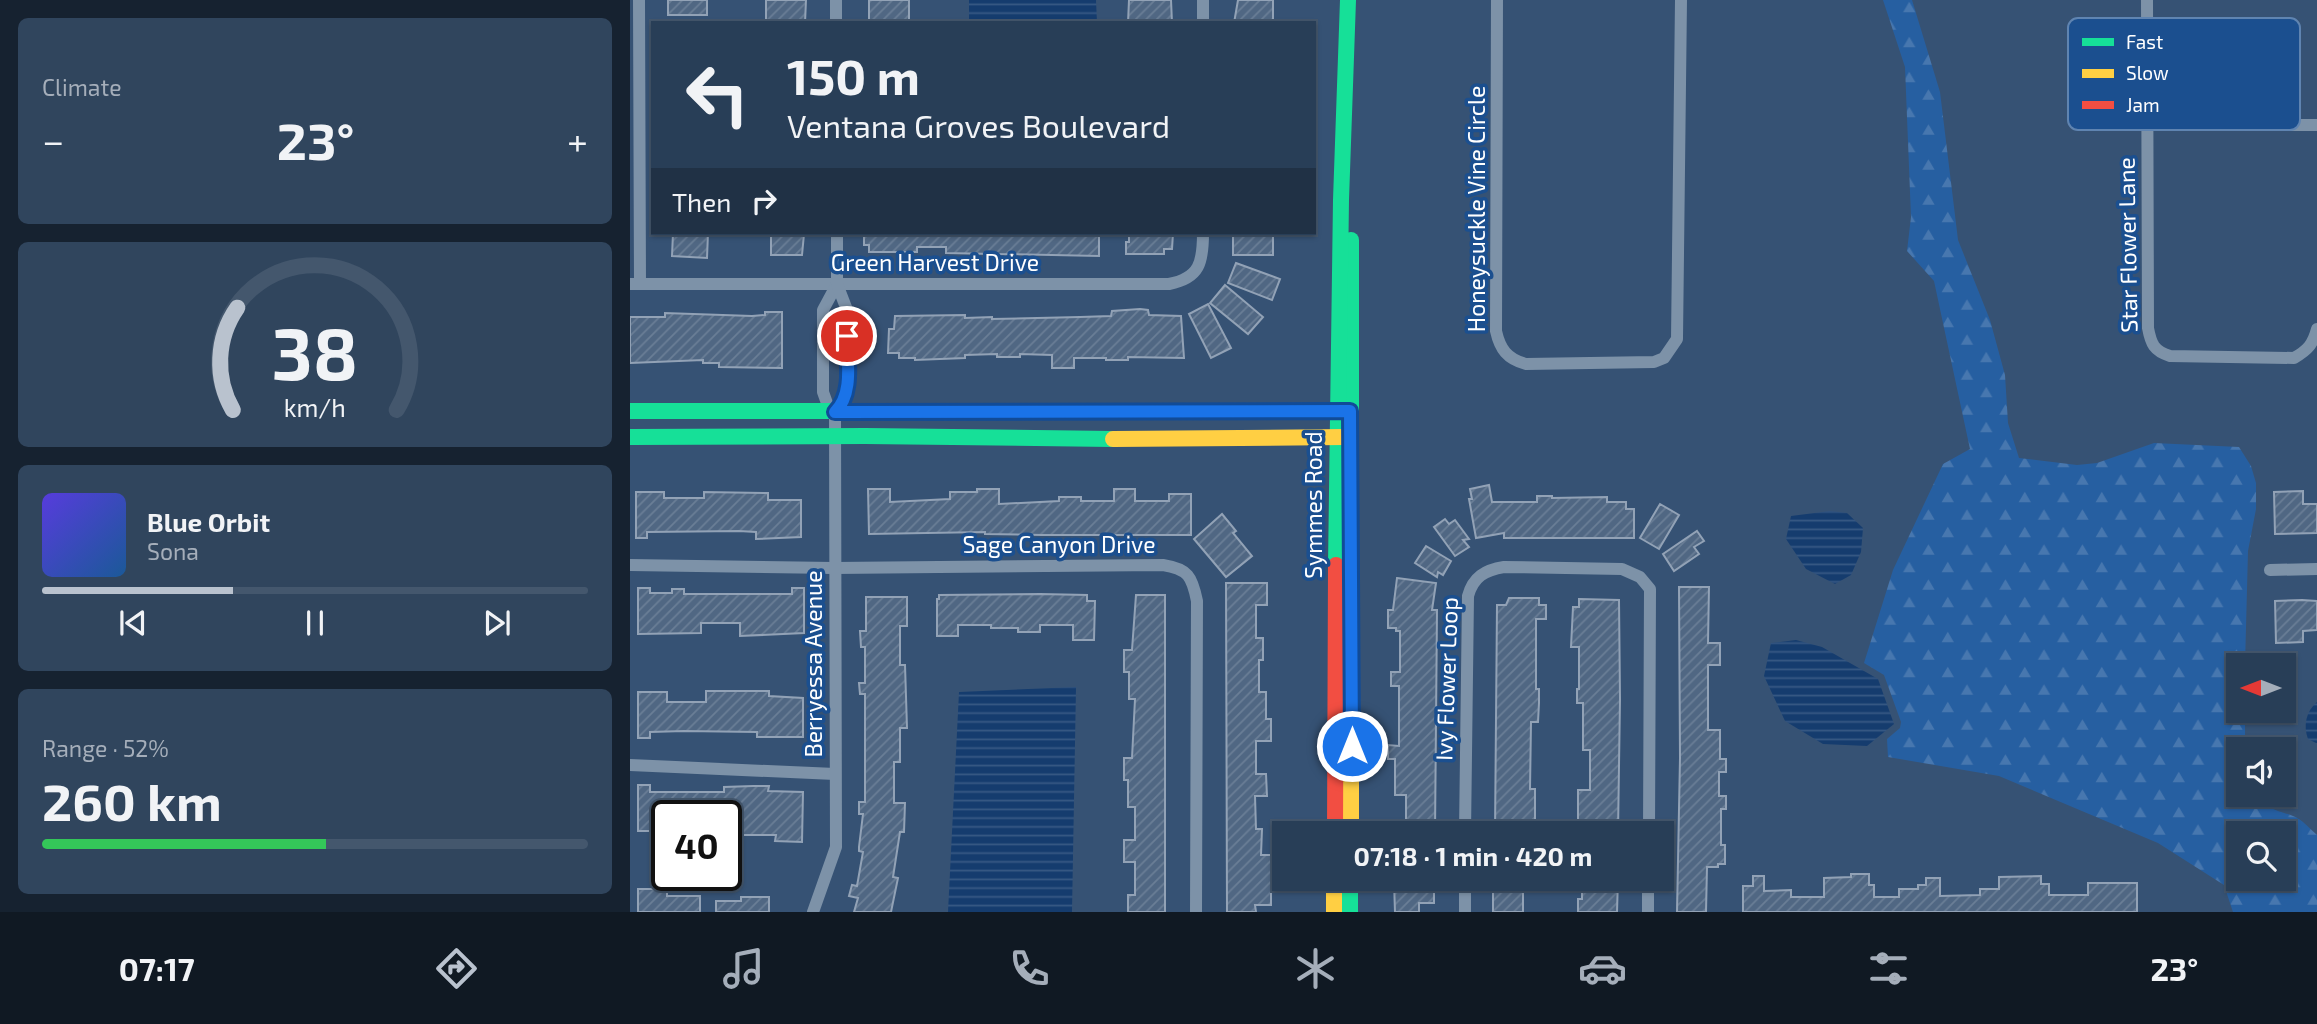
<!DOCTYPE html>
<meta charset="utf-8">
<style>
body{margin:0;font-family:"Exo 2",sans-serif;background:#30455d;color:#f1f3f6;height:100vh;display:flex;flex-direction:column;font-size:26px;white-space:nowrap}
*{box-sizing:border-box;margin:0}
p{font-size:23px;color:#a5aeba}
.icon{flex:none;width:38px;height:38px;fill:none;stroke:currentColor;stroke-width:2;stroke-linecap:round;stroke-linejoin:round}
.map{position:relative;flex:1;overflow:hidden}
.sheet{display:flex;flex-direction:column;gap:18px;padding:18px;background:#162230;width:630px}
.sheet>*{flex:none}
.guide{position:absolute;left:21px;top:21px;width:665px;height:214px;border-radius:0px;box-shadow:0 2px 5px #0004,0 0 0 2px #44576d;background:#283e57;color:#f1f3f6;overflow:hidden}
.needle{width:46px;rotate:270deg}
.tools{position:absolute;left:1596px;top:653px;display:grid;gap:14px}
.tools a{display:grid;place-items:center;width:70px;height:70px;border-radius:0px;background:#283e57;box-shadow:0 2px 5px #0004,0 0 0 2px #44576d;font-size:35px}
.speed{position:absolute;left:21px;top:800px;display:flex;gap:14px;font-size:35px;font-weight:700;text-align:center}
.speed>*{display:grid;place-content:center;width:91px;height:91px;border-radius:50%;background:#283e57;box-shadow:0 2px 5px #0004,0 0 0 2px #44576d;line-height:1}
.speed .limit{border:4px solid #111;border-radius:10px;background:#fff;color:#111}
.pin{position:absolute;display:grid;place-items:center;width:60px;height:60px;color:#fff;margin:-30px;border:4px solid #fff;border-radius:50%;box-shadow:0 2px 7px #0007}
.me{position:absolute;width:77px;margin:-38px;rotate:0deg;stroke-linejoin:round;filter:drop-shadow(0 0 5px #0008)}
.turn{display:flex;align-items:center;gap:24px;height:147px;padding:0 21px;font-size:32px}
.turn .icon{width:91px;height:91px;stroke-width:2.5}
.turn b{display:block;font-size:49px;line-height:60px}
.then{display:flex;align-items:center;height:66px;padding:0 21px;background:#0003;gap:14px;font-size:26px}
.big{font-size:52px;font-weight:700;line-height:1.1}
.sheet .card{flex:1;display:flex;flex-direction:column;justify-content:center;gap:10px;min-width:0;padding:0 24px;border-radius:10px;background:#30455d}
.sheet .dial{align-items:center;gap:0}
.dial svg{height:182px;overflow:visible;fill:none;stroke:#44576d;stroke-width:7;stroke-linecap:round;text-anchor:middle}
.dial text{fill:#f1f3f6;stroke:none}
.song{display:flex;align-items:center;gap:21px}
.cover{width:84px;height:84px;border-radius:10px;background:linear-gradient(135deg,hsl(250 70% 55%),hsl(210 70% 35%))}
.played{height:7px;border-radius:4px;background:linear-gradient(90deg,#b9c2ce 35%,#44576d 35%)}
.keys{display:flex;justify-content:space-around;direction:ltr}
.heat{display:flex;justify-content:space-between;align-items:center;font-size:38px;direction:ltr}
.charge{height:10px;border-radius:5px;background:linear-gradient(90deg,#34c759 52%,#44576d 0)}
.trip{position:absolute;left:642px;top:821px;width:402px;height:70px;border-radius:0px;background:#283e57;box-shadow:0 2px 5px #0004,0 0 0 2px #44576d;font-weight:700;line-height:70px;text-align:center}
.tabs{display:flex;height:112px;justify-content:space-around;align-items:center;background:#101923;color:#a5aeba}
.tabs .icon{width:49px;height:49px}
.tabs .on{color:#b9c2ce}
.tabs b{font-size:32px;color:#f1f3f6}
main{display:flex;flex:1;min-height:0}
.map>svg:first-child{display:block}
</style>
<main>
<section class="sheet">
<div class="card"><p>Climate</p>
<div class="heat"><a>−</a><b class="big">23°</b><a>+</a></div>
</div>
<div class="card dial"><svg viewBox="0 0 100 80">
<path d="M14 69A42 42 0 1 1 86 69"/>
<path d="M14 69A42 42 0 0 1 16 24" stroke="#b9c2ce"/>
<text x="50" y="56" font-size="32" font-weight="700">38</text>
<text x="50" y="72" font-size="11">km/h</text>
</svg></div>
<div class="card">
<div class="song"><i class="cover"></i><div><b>Blue Orbit</b><p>Sona</p></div></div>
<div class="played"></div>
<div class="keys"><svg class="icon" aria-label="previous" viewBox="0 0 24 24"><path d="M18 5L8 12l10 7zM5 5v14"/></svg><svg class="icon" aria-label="pause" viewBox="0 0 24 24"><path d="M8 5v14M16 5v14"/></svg><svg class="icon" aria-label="next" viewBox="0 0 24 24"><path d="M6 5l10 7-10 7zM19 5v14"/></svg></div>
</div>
<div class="card"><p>Range · 52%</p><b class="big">260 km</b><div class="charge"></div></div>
</section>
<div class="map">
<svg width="1687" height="912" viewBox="0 0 1687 912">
<defs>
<pattern id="forest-firs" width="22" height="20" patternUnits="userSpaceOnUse" patternTransform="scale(1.75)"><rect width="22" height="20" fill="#265fa1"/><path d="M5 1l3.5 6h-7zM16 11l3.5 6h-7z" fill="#4777af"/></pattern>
<pattern id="water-rules" width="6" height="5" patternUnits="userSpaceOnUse" patternTransform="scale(1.75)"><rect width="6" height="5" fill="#153c6e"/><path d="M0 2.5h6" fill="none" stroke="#385984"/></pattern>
<pattern id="building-hatch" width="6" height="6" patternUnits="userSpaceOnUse" patternTransform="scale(1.75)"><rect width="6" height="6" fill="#506783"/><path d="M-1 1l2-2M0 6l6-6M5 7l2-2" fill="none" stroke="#6a7e96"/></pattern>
</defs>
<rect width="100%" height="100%" fill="#365274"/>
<!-- forest -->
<path fill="url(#forest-firs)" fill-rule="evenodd" d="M1253,0H1282L1310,92L1328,240L1360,320L1375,375L1378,423L1389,458L1447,465L1467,463L1524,443L1609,447L1621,466L1626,483V509L1618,551L1615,665H1608V710L1615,711V749H1608V794L1629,795C1639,811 1647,810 1663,816C1672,819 1680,829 1687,835V912H1603L1594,885L1528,843L1369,776L1258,757L1257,739L1270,728L1271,722L1254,675L1234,663L1263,570L1313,464L1340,449L1304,281L1277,251L1281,217L1275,67ZM1608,833H1654V878H1608Z"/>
<!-- water -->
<g fill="url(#water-rules)">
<path d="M339,0H466L467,23H339Z"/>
<path d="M1200,511L1217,513L1233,528L1231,552L1221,575L1205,584L1176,569L1156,539L1161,516Z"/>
<path d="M1166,640L1192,647L1248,679L1264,724L1237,746L1193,744L1155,721L1134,676L1141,643Z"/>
<path d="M446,687L442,912H318L329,692Z"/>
<path d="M1687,702V743H1686L1678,739C1673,726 1676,711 1687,702Z"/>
</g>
<!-- building -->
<g fill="url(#building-hatch)" stroke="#92a2b6" stroke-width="2">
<rect x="38" y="0" width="39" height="15"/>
<path d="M136,0H176L175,23H136Z"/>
<rect x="239" y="0" width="40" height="23"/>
<path d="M499,0H541L542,23H498Z"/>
<path d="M608,0H643V23H604Z"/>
<path d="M43,233H78L77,258L42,256Z"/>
<path d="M234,233H469V256L316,253V247H287V252H239V245H234Z"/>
<path d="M499,233H543L542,249H534V254H496V242H499Z"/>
<path d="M141,234H174L172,255H141Z"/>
<rect x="603" y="234" width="40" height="21"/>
<path d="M606,263L650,279L642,300L598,283Z"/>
<path d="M595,285L633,317L618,334L580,303Z"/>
<path d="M578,304L601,348L581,358L559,314Z"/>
<path d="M510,309L518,310L519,315L551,316L554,358L498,357V360H476V358H444V368H422V355L390,354V357H367V354L335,355V358L285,360V358H269V353H258L259,329H264L265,316L335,315V318L362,317V319L450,317L481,316L482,311Z"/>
<path d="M135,312H152V368L89,367V363H73V360L0,363V317H35V313L122,316L135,315Z"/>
<path d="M859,485L862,502H907V496H922V498L977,497V502H996V509H1004V538H874V533L846,538L839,499H842L840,489Z"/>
<path d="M238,489H260V502L320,499V492H347V489H369V504L429,501V497H451V501H484V489H505V501H539V494H561V535H412L355,534V532L239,534Z"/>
<path d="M1673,491V504H1687V533L1645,534L1644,492Z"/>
<path d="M6,492H34V498H74V492L138,493V500H171V537L126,539V532L109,531L17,532V538H6Z"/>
<path d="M1030,504L1049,515L1029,549L1010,538Z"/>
<path d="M592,514L606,531L603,533L622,556L596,577L564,539Z"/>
<path d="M815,519L819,524L825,520L839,539L833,540L839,547L825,556L804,527Z"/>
<path d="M1067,531L1074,541L1064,547L1069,554L1044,571L1033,554Z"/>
<path d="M796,546L821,561L813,575L808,572L807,577L785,563Z"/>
<path d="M767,578L806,583L802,610H807L805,833H776V795H765V759H758V745L769,746V686H761V672H770V631H766V628H758V610H763Z"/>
<path d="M596,583H637V605H626V638H633V660H629V692H636V719H641V741H626V774H636L637,796H625L626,829H632L631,855H641V905H625L626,912H597Z"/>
<path d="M1049,587H1079L1078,643H1090V665H1078V730H1090V759H1096V772H1089V796H1096V809H1091V845H1095V864H1088V867H1077L1076,912H1047L1050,758Z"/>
<path d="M8,588H20V593H42V589H54V594H162V588H174V633L110,636V623H71V633L8,634Z"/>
<path d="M410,594L457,595V601H465L464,640H443V625H410V632H388V628H361V625H328V636H307V599H309V595Z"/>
<path d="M506,595H535V912H498V895H505V862H494V840H505V807H498V780H494V758H502L505,699H499V672H494V650H502Z"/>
<path d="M236,597H277V626H270V665H275L277,728H270V762H264V803H275L274,832H270L263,877L268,878L261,912H224L228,898L219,896L222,885L227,886L233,852L229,851V847L233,814H229V802H235V694H230L229,683H235V647H231L230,631H236Z"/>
<path d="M879,598H909V605H916V619H906V689H909V703L908,722H901L900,789H905V833H865L867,605H876Z"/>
<path d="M949,599L989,600L990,699L988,833H948V790H960V750H953V703H947V689H949V647H941L943,607H949Z"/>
<path d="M1672,600L1687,601V630L1673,631V642L1646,643L1645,601Z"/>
<path d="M76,691H139V696L173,698V737H127V732L54,731L20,732V738H8V692H37V702H76Z"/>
<path d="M8,785H20V792H94V787L123,786H139L138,791L173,792L172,842L145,841L146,835H111V830H96V816H36V831H8Z"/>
<path d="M1221,874H1239V885H1244V897H1269V889H1288V885H1296V878H1310V896L1350,895V889H1369V877L1411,876V884H1419V895H1458V883H1507V912H1113V886H1123V876H1134V891L1161,890V897H1194V878L1221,877Z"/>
<rect x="863" y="878" width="30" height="34"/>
<path d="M952,878H988L987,912H948V899H952Z"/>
<path d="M764,882H804V903H789V912H765Z"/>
<path d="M8,889H37V896H70V912H8Z"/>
<path d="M111,897H139V912H86V901H111Z"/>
</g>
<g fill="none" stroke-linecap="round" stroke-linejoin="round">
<!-- street -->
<g stroke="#7d92a8" stroke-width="12">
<path d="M9,0L10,284"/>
<path d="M206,0V23"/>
<path d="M867,0L866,331C870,349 877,359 896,364L1024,362L1034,358L1047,339L1051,0"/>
<path d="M1517,0L1518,328C1521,344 1524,351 1540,356L1664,358C1678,350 1683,344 1687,329"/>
<path d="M573,23V0"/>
<path d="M1516,125H1687"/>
<path d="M0,284H539C570,278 573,262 573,233"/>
<path d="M205,412L198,406L193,392V310L207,284"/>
<path d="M0,565L204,568L533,565C558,569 562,576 567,601L566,912"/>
<path d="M1640,570L1687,569"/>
<path d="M0,765L205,774"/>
<path d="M835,833L838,596C843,577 855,570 874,567L992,569L1010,577L1020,589L1019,833"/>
<path d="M183,912L206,847L205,412L211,406L217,388V310L207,284V233"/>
<path d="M835,912V878"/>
<path d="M1018,912V878"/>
</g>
<!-- fast -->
<g stroke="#16e098" stroke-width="16">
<path d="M721,240V533"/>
<path d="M0,411H718"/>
<path d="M0,437L235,436L483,439"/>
<path d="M706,565L711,200L718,0"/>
<path d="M720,878V912"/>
</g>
<!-- slow -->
<g stroke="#ffcf43" stroke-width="16">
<path d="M483,439L715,437"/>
<path d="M721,533V833"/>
<path d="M704,878V912"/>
</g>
<!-- jam -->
<path stroke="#f24e42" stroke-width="16" d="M705,833L706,565"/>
</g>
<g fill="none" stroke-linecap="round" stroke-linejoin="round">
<defs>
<path id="route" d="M217,336C217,360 224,394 205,412L720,411L722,746"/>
</defs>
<!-- route casing -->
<use href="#route" stroke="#114b97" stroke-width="18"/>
<!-- route -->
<use href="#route" stroke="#1a73e8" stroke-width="12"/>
</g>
<g text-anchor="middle" stroke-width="7" stroke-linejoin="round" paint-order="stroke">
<!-- street labels -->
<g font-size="23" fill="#fff" stroke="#1b4f8f">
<text transform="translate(847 209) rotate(-90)" y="8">Honeysuckle Vine Circle</text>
<text transform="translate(1498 245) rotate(-91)" y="8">Star Flower Lane</text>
<text x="305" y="271">Green Harvest Drive</text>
<text transform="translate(684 505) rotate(-90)" y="8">Symmes Road</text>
<text x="429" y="553">Sage Canyon Drive</text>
<text transform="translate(184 664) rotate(-90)" y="8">Berryessa Avenue</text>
<text transform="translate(817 679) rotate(-88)" y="8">Ivy Flower Loop</text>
</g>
</g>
<!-- legend -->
<rect x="1438" y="18" width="232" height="112" rx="10" fill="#1b4f8f" stroke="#5f84b1" stroke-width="2"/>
<rect x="1452" y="38" width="32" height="8" fill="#16e098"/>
<rect x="1452" y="69" width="32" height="9" fill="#ffcf43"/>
<rect x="1452" y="101" width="32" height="8" fill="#f24e42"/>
<g font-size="19" fill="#fff">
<text x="1496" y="49">Fast</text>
<text x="1496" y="80">Slow</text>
<text x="1496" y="112">Jam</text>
</g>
</svg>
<div class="tools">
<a><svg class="needle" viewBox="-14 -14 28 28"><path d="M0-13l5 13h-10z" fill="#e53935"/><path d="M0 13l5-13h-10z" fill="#a5aeba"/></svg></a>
<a><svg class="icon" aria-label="sound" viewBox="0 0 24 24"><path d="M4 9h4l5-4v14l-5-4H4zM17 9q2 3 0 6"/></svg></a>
<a><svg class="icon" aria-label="search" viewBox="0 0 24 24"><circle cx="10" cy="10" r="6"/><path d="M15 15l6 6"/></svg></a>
</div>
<div class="speed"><div class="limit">40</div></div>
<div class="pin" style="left:217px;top:336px;background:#d93025"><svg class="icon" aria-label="arrive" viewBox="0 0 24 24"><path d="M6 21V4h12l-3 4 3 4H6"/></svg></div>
<svg class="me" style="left:722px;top:746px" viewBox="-20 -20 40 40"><circle r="17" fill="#1a73e8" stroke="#fff" stroke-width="3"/><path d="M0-11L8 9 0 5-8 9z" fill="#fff"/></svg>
<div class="trip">07:18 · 1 min · 420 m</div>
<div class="guide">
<div class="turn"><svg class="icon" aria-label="left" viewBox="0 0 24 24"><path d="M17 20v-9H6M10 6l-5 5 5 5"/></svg><div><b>150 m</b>Ventana Groves Boulevard</div></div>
<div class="then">Then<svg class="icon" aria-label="right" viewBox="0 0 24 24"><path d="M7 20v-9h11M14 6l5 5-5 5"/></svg></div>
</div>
</div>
</main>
<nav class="tabs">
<b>07:17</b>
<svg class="icon on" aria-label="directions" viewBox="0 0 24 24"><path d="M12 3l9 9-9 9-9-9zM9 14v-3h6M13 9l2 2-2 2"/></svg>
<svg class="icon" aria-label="music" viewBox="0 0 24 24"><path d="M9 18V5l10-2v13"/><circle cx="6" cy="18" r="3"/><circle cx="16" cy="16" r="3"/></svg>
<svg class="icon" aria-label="phone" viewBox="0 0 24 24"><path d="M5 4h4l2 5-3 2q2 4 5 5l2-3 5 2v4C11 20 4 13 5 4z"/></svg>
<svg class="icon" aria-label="climate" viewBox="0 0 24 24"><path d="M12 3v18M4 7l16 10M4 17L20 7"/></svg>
<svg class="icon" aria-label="car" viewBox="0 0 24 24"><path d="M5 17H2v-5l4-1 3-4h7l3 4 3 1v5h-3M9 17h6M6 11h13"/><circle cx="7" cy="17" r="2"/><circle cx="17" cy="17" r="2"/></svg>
<svg class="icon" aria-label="filters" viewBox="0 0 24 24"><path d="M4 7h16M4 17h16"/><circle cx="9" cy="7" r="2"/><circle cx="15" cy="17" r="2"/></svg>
<b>23°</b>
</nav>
